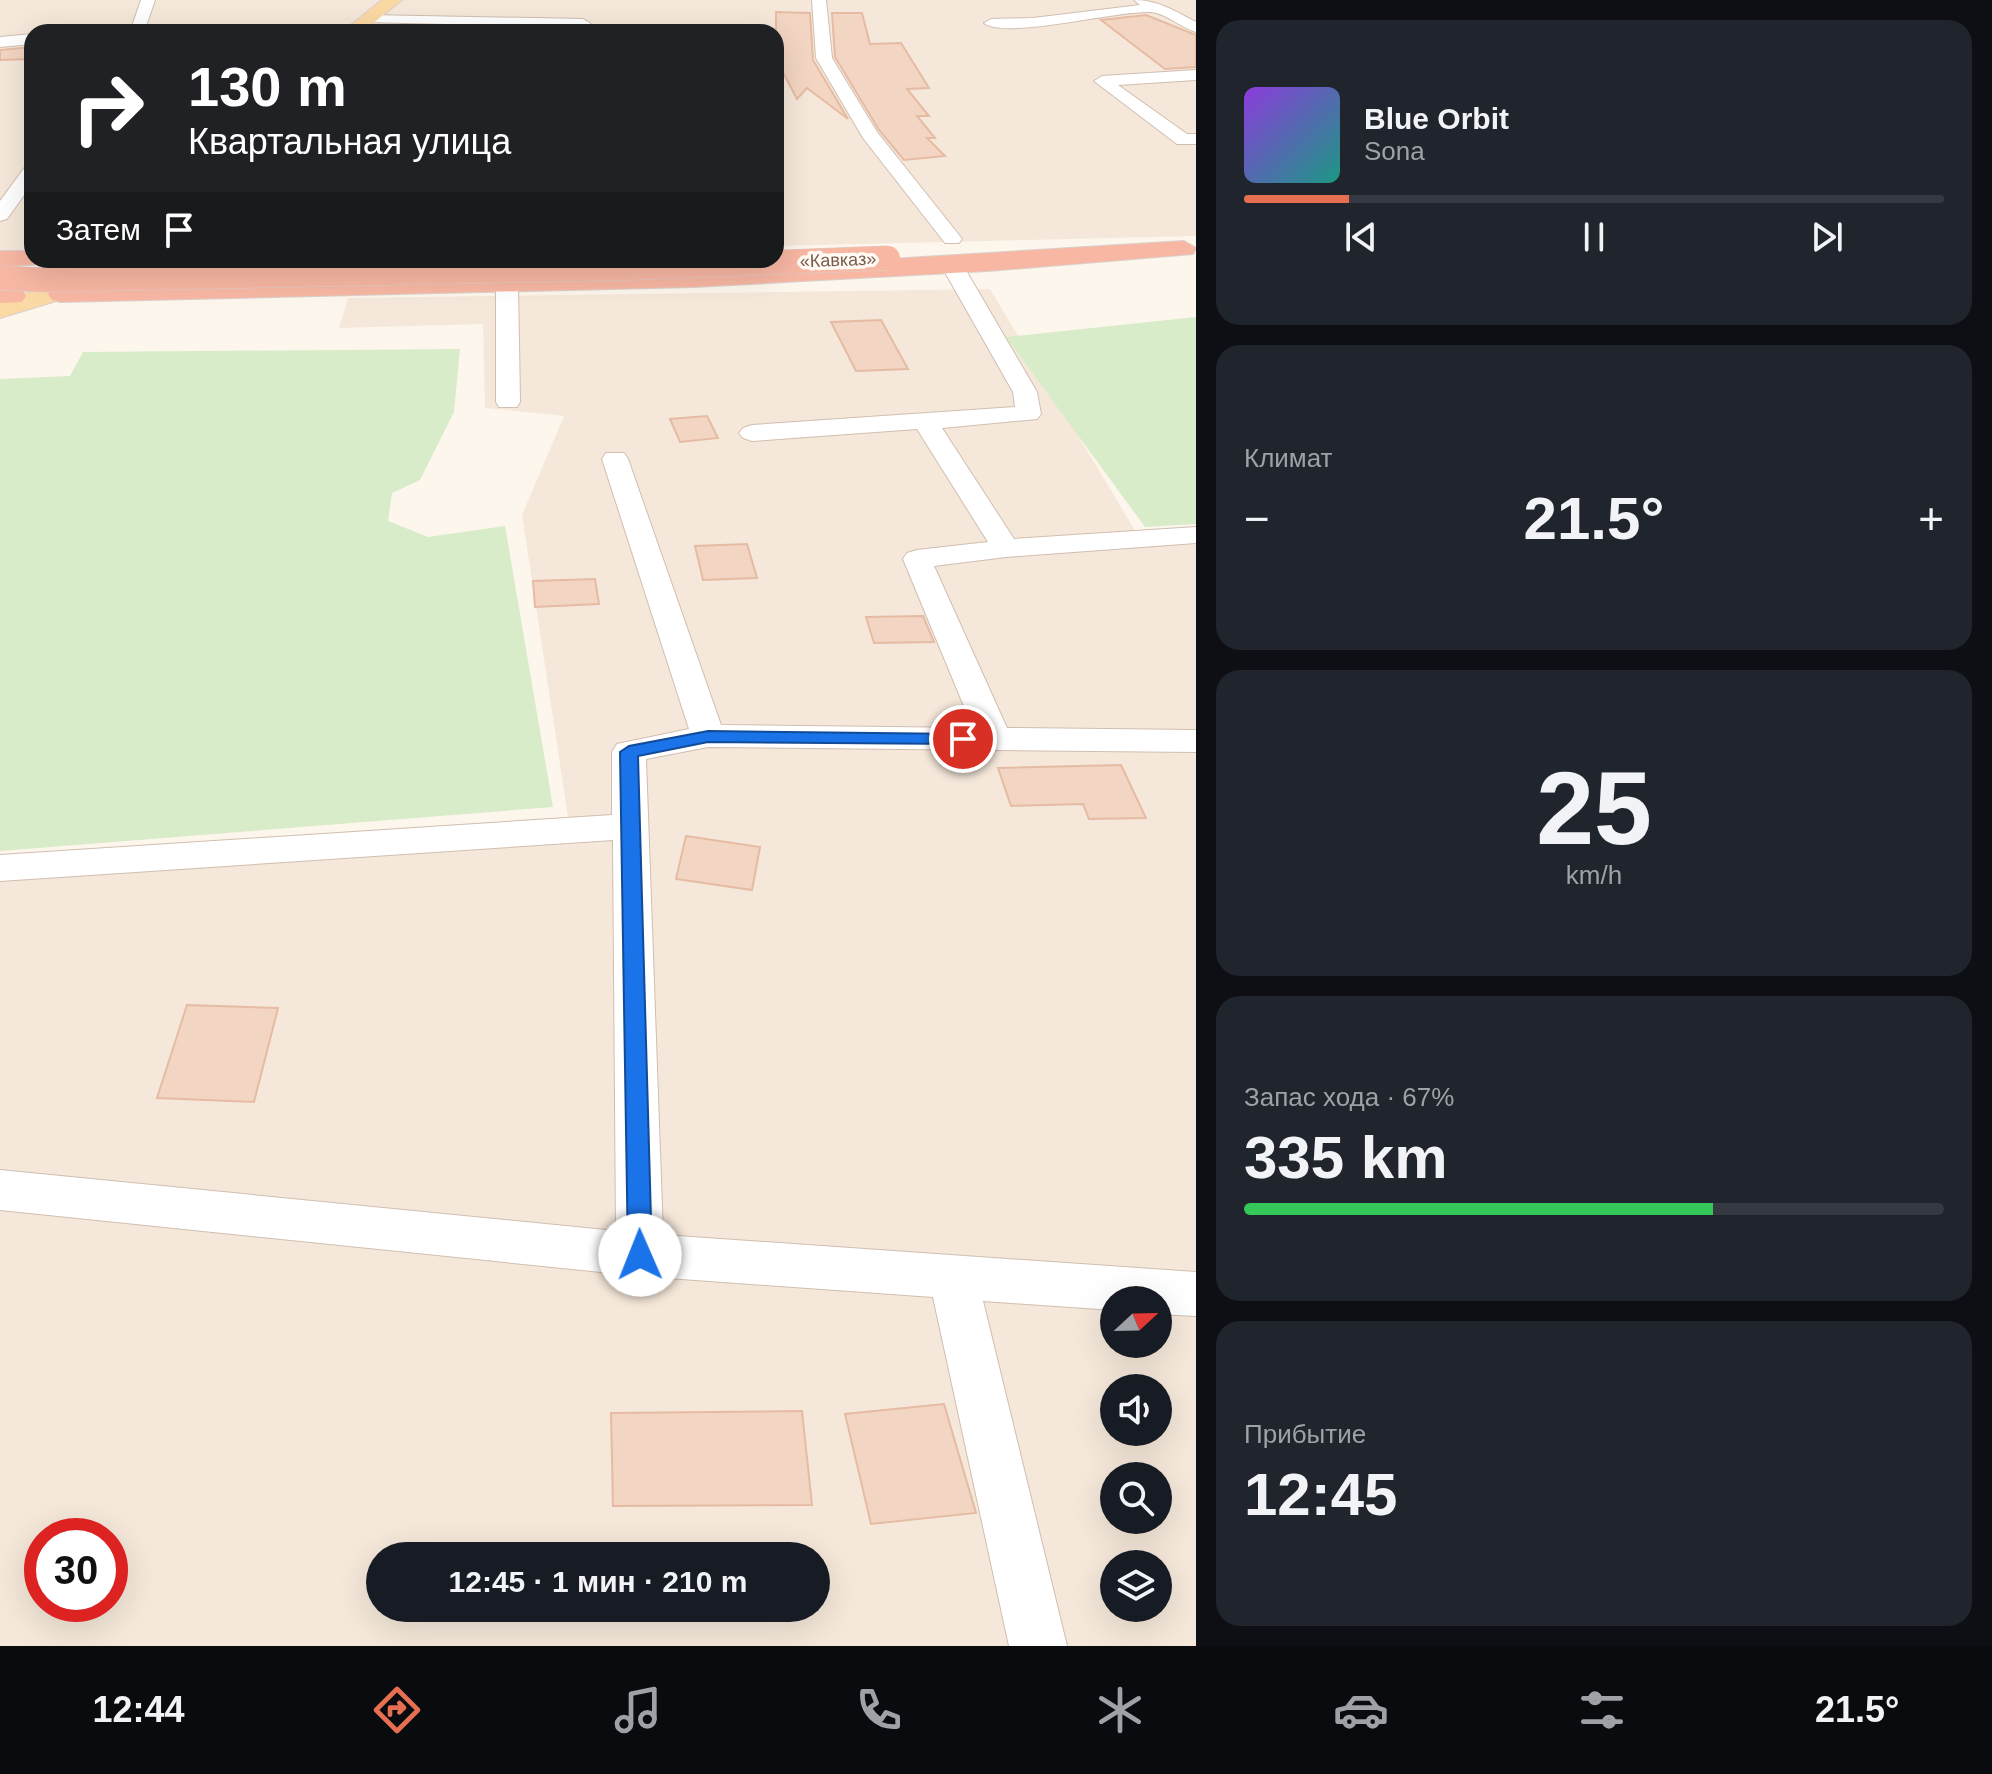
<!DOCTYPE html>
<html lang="ru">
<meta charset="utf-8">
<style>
body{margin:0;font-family:Helvetica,sans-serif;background:#20242c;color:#f1f3f6;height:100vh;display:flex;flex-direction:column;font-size:30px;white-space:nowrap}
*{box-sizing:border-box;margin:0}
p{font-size:26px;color:#9ea1a6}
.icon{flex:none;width:44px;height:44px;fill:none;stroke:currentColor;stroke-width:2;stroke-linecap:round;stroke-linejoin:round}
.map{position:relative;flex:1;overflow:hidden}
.sheet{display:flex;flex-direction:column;gap:20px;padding:20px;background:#0d0f14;width:796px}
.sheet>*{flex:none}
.hud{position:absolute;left:24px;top:24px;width:760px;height:244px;border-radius:24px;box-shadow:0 8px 32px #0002;background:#202124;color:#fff;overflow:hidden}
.needle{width:52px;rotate:68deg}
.buttons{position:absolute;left:1100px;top:1286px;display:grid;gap:16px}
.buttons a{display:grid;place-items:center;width:72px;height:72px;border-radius:50%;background:#171b24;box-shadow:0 8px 32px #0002;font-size:40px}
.speed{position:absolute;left:24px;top:1518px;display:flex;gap:16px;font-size:40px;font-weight:700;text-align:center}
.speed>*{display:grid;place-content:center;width:104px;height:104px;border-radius:50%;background:#171b24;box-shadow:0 8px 32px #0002;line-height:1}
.speed .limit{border:12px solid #d22;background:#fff;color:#111}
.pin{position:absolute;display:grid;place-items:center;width:68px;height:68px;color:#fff;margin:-34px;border:4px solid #fff;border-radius:50%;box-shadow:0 2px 8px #0007}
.me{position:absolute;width:88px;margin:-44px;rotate:359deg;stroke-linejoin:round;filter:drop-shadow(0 0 6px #0008)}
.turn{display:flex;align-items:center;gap:28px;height:168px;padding:0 32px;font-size:36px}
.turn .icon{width:104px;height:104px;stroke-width:2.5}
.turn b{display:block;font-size:56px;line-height:68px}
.then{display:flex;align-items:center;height:76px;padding:0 32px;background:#0003;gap:16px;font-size:30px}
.big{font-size:60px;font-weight:800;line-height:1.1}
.sheet .card{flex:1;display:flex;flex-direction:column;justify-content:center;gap:12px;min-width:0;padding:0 28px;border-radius:24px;background:#20242c}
.sheet .dial{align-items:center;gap:0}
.dial b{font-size:104px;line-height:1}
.song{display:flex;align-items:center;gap:24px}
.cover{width:96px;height:96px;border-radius:12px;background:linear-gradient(135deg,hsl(270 70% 55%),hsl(170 70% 35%))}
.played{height:8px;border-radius:4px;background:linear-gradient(90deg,#e76f51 15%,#363941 15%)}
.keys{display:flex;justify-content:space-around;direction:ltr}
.heat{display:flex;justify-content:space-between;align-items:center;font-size:44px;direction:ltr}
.charge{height:12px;border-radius:6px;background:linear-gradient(90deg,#34c759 67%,#363941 0)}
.trip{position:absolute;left:366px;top:1542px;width:464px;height:80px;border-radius:40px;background:#171b24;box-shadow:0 8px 32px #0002;font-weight:800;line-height:80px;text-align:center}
.tab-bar{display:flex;height:128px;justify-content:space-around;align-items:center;background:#090b0e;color:#9ea1a6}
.tab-bar .icon{width:56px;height:56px}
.tab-bar .on{color:#e76f51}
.tab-bar b{font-size:36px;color:#f1f3f6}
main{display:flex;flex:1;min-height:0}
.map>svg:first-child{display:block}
</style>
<main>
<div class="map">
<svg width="1196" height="1646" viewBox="0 0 1196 1646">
<rect width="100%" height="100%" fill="#fdf6ec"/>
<!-- residential -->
<g fill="#f5e8da" fill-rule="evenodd">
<path d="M0,0H1196V236L776,246V32H32V259H0Z"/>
<path d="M990,289L1136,532L1196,528V1646H0V870L570,830L522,515L564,416L485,408L483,324L339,328L348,298ZM1114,1300H1158V1344H1114ZM1114,1388H1158V1432H1114ZM1114,1476H1158V1520H1114ZM42,1536H110V1604H42ZM380,1556H816V1608H380ZM1114,1564H1158V1608H1114Z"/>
</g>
<!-- green -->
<g fill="#d8ecc9">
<path d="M1196,317V524L1145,527L1006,337Z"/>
<path d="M460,349L454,412L420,480L392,493L388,521L428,537L505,526L553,807L0,851V379L70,376L83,352Z"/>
</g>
<!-- building -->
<g fill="#f3d5c3" stroke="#e6bba3" stroke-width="2">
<path d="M776,12L810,13L813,60L848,119L807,88L797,99L776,59Z"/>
<path d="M832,13H862L870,44L901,43L929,88L907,89L929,116H917L935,138H927L945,156L904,160L879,130L835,57Z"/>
<path d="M1146,15L1196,35V67L1165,69L1101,20Z"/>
<path d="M32,47V59L0,60V50Z"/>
<path d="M881,320L908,369L856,371L831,322Z"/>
<path d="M707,416L718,438L680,442L670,419Z"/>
<path d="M747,544L757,578L703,580L695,546Z"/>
<path d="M595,579L599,604L535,607L533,581Z"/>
<path d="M923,616L934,642L874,643L866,617Z"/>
<path d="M1121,765L1146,818L1089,819L1083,804L1011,806L998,768Z"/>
<path d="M686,836L760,847L752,890L676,879Z"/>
<path d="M187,1005L278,1008L254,1102L157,1098Z"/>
<path d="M944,1404L976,1513L871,1524L845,1414Z"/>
<path d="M802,1411L812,1505L613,1506L611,1413Z"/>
</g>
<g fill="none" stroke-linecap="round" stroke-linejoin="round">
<defs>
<g id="minor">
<path d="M141,0H155L144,32H130Z"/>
<path d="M812,0H826L832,58L877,132L959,235L962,239L959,243H945L863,138L816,58Z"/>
<path d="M1134,0C1158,0 1175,11 1196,22V32C1181,28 1166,13 1151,12C1118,10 1005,40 984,23L991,19L1033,18L1140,5Z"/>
<path d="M369,15L583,19L590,23L591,32H577L576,27L364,22L362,19Z"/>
<path d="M32,34V44L0,47V37Z"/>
<path d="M1196,70V80L1118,85L1187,134H1196V144H1177L1094,81L1102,76Z"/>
<path d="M32,165V184L7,219L0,221V201L25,167Z"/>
<path d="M953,261L964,267L1037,392L1041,414L1037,419L942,428L1014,539L1196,527V543L1006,557L934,566L1007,728L1196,730V752L708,747L646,759L663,1235L1196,1272V1316L1158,1314V1300H1114V1310L983,1301L1067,1646H1009L933,1297L640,1276L0,1210V1170L616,1231L613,840L0,881V855L612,815V752L617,744L689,729L602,459L606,453H624L628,459L721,725L973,728L903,559L907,553L917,550L988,542L917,429L752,441L743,438L739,433L743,428L752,425L1015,407L1013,392L942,267Z"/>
<path d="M507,278L518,284L520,402L517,407H499L496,402V284Z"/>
</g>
<g id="major">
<path d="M382,0H402L362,32H342Z"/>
<path d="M64,260H101L108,270L96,289L0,318V301L77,278L82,269L68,265Z"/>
</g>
<g id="highway">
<path d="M1184,241L1196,248L1193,254L988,271L694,287L61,302L52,300L48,294L52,288L103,284L694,271Z"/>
<path d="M0,251H32V260H44L41,264L0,267Z"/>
<path d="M0,287L22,290L26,296L22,302L0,303Z"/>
</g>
</defs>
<!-- minor casing -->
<use href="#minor" stroke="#d1beb0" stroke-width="2"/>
<!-- major casing -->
<use href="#major" stroke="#dad1cd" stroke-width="2"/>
<!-- highway casing -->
<use href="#highway" stroke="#dad1cd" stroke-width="2"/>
<!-- minor -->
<use href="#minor" fill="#fff" fill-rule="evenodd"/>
<!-- major -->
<use href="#major" fill="#fbd9a5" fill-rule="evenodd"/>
<!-- highway -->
<use href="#highway" fill="#f7b7a3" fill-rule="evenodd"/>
<defs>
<path id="highway-bridge" d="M0,278L48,280L628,268L888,258"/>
</defs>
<!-- highway-bridge casing -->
<use href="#highway-bridge" stroke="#dad1cd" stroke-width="25" stroke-linecap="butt"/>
<!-- highway-bridge -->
<use href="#highway-bridge" stroke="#f7b7a3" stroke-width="24"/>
</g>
<!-- route -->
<path fill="#1a73e8" stroke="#114b97" stroke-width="2" d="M708,731L963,734L971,739L963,744L708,742L638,756L652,1255L648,1263L640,1266L631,1263L628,1255L620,752L629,746Z"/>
<g text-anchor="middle" stroke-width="7" stroke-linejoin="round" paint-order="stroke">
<!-- far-street labels -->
<g font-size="18" fill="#7a5c4d" stroke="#fffaf3">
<text transform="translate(838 260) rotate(-2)" y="6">«Кавказ»</text>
</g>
</g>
</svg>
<div class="buttons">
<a><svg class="needle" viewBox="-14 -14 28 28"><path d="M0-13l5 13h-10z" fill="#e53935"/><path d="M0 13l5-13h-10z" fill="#9ea1a6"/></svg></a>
<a><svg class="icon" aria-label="sound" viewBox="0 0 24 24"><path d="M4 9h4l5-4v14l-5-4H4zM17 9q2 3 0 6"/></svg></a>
<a><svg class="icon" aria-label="search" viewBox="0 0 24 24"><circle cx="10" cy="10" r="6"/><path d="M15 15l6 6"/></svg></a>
<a><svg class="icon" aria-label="layers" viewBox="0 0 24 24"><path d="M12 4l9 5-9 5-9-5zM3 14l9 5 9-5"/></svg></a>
</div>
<div class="speed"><div class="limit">30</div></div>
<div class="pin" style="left:963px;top:739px;background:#d93025"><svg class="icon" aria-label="arrive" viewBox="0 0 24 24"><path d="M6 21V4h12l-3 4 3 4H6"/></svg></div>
<svg class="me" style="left:640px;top:1255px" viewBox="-20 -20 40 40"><circle r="19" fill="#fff"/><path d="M0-13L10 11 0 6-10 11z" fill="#1a73e8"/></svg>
<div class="trip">12:45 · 1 мин · 210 m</div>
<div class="hud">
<div class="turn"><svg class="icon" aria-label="right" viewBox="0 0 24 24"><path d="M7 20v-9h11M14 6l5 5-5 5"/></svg><div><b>130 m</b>Квартальная улица</div></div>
<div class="then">Затем<svg class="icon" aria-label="arrive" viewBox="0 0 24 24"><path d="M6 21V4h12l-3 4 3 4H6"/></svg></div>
</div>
</div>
<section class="sheet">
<div class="card">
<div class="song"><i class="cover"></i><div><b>Blue Orbit</b><p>Sona</p></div></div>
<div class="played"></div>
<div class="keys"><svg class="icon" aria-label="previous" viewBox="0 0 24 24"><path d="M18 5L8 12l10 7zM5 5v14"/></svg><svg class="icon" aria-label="pause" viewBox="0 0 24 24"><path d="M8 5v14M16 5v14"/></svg><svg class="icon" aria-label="next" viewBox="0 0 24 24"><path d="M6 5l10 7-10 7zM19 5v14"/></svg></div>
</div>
<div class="card"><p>Климат</p>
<div class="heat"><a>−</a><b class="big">21.5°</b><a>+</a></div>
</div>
<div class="card dial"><b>25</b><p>km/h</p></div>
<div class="card"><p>Запас хода · 67%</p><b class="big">335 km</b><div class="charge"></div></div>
<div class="card"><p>Прибытие</p><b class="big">12:45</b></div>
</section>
</main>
<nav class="tab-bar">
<b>12:44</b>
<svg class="icon on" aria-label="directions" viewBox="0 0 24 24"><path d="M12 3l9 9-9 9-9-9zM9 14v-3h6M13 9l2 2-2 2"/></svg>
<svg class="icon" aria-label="music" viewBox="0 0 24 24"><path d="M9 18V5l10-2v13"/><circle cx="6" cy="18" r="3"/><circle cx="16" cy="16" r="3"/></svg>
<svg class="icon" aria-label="phone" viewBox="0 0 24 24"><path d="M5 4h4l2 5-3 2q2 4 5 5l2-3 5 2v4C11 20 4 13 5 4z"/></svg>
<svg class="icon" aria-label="climate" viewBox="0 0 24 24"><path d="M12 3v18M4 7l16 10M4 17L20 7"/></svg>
<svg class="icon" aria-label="car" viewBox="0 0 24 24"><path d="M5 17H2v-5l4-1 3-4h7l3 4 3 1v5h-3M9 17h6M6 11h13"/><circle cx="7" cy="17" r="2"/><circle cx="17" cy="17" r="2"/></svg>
<svg class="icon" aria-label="filters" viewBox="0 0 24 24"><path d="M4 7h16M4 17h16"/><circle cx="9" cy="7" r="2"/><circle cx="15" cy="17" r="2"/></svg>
<b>21.5°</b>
</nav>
